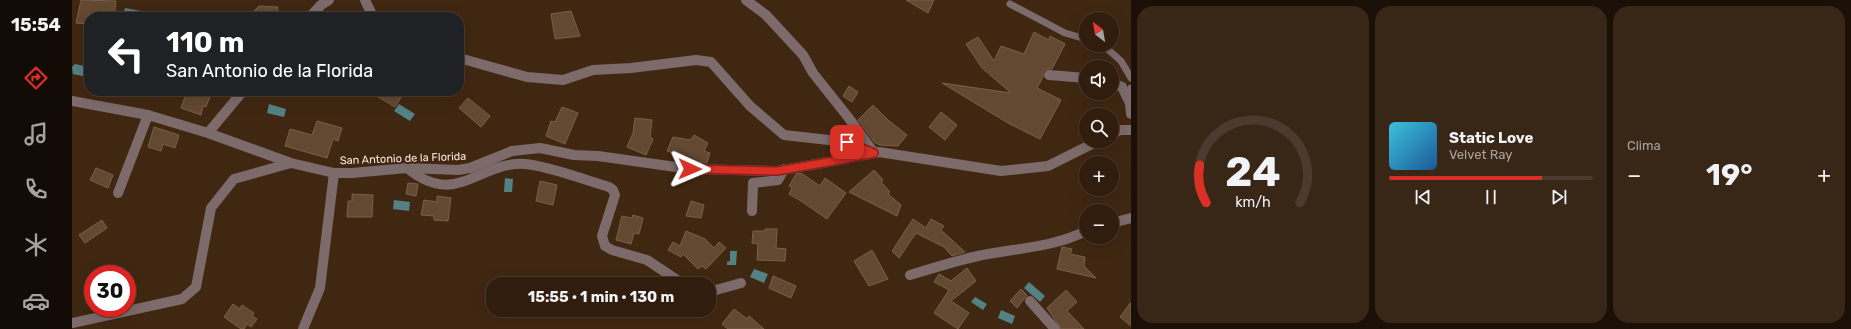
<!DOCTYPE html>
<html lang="es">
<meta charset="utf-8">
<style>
body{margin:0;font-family:Rubik,sans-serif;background:#382617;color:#f1f3f6;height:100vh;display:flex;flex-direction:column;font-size:15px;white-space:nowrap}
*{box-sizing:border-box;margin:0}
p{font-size:13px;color:#a8a29e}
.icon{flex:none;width:22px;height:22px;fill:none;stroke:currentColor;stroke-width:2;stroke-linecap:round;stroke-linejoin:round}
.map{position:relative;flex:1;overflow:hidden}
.side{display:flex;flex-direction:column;gap:6px;padding:6px;background:#1a1008;width:720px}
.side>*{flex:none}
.hud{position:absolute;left:12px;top:12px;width:380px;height:84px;border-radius:16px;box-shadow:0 4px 16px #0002,0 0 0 1px #4b3b2e;background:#202124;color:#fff;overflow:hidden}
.needle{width:26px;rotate:329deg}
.fabs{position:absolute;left:1007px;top:12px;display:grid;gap:8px}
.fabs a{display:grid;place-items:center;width:40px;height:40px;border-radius:50%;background:#301d0e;box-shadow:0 4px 16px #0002,0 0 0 1px #4b3b2e;font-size:20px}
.speed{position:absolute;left:12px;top:265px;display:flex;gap:8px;font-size:20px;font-weight:700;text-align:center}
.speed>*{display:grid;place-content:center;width:52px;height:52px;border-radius:50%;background:#301d0e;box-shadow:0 4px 16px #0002,0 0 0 1px #4b3b2e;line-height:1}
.speed .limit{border:6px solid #d22;background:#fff;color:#111}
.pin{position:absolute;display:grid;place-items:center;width:34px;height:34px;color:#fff;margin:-17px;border-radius:8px;box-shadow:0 2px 6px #0006}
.me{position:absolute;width:44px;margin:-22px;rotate:91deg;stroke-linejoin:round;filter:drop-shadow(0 0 3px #0008)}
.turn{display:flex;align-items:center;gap:14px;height:84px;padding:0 16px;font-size:18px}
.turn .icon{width:52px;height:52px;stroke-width:2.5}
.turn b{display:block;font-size:28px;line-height:34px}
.big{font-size:30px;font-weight:700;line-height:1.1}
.side .widget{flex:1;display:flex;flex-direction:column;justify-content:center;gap:6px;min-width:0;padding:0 14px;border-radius:16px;background:#382617}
.side .dial{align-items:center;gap:0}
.dial svg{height:104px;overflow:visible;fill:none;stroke:#4b3b2e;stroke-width:7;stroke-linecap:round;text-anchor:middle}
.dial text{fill:#f1f3f6;stroke:none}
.song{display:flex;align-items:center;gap:12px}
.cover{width:48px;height:48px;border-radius:6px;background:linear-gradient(135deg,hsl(190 70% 55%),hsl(210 70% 35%))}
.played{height:4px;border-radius:2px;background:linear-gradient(90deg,#d93025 75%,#4b3b2e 75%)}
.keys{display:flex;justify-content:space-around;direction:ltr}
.heat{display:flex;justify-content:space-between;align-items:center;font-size:22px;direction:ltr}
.side .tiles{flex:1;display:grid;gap:6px;grid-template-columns:repeat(3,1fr)}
.trip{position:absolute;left:414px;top:277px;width:230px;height:40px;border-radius:16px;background:#301d0e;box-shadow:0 4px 16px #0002,0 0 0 1px #4b3b2e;font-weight:700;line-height:40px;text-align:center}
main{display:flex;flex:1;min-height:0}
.dock{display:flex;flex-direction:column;width:72px;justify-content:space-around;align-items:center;background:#130c06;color:#a8a29e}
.dock .icon{width:28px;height:28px}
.dock .on{color:#d93025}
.dock b{font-size:18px;color:#f1f3f6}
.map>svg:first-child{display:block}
</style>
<main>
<nav class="dock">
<b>15:54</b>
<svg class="icon on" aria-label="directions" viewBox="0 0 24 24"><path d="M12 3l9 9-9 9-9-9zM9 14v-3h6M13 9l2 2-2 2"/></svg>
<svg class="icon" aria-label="music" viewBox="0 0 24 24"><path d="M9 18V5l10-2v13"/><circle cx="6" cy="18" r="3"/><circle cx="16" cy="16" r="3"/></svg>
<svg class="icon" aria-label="phone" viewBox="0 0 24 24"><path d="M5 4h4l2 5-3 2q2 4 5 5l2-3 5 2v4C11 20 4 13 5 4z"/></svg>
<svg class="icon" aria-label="climate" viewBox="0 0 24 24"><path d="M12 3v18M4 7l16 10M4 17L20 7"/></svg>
<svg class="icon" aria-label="car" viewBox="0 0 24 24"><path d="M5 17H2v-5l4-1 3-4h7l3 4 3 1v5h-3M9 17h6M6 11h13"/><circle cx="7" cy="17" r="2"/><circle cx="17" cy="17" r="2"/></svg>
</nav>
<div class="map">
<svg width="1059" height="329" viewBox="0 0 1059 329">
<rect width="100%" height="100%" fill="#402712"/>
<!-- water -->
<g fill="#538184">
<path d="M53,8L69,11L67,17L51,16Z"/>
<path d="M3,64L17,67L15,77L1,74L0,67Z"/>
<path d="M197,104L214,109L212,117L195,113Z"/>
<path d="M327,104L343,114L338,121L322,111Z"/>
<path d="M433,178L441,179L440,192H432Z"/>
<path d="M322,200L338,202L337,211L321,209Z"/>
<path d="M658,251H665L664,265H655V262L658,261Z"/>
<path d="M682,269L696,274L692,283L678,277Z"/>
<path d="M957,282L973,296L968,302L952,288Z"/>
<path d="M903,297L915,304L911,310L899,302Z"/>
<path d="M929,310L943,316L940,324L926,318Z"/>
</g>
<!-- building -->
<g fill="#634832" stroke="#7b6049">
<path d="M9,0L44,1L42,17L17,14V24L4,23Z"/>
<path d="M834,0H862L856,13Z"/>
<path d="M187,6L206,7L205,17H176Z"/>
<path d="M499,11L508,36L483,39L479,14Z"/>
<path d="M962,32L977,40L978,36L993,44L980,69H975L971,72V77L965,88L989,100L968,139L936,123L870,83L939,93L910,68L894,44L906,37L922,61L929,46L952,54Z"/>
<path d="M777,86L786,92L780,102L771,96Z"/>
<path d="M115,91H140L134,107L131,106L129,115L109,108Z"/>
<path d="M296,91H333L323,107Z"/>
<path d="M396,98L418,116L409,127L387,108Z"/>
<path d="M801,105L816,120L835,135L826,146L808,145L803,143L786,120Z"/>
<path d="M490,107L506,113L493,144L474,136L479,121L483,122Z"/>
<path d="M869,112L885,125L873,140L857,127Z"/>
<path d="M563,118L580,120L578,137L581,139L574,155L555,147L561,133Z"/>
<path d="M245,121L270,128L266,141L261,139L255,158L213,146L218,129L240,135Z"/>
<path d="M82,127L107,135L103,148L91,144L89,151L76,147Z"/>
<path d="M622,135L636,143L632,151L638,153L635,163H630L595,151L601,137L618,140Z"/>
<path d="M24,168L41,175L36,188L18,180Z"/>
<path d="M802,170L811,180L809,182L818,192L816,194L829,205L825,216L777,192Z"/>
<path d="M729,173L748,186L753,178L774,193L755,219L729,201L717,194L720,188L717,186L724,174Z"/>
<path d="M468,181L485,185L481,205L464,201Z"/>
<path d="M336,183L346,184L344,196L334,194Z"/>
<path d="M280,194L301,195L300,217H275L276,201H280Z"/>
<path d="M365,196L379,198L376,221L362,220V216L349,215L352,200L365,202Z"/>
<path d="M619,201L632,205L629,218L614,216Z"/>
<path d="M561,215L571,218L567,234L562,233L559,244L544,240L550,216L560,218Z"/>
<path d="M841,219L854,228L859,219L872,226L869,230L893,252L880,256L872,247L844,233L827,258L820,251Z"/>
<path d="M30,220L35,228L13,243L7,235Z"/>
<path d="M693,229H705L704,248L714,249L713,261L685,260L686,244L680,243L681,231H693Z"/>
<path d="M614,231L633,239L642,248L647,242L654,248L634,269L630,266L626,269L611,254L609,257L596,250L601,242L608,246Z"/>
<path d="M990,247L1000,249L998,254L1013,257L1012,266L1024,278L985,269Z"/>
<path d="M800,250L816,279L797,286L782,261Z"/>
<path d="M895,268L904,281L879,301L897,313L886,329L862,313L877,290L862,282L867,274L879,281Z"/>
<path d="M701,276L724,286L719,298L697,288Z"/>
<path d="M949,289L955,295L945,308L938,301Z"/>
<path d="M994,290L1005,302L995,311L1012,329H989L975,308Z"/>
<path d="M1059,302V326L1048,317Z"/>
<path d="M161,304L168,309L170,305L182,313L180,316L185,319L179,327L175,324L172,329H169L152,317Z"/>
<path d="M662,309L675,319L677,316L692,329H656L650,324Z"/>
</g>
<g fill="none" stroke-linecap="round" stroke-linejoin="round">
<!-- service -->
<g stroke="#7c6b6a" stroke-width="7">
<path d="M938,4L993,33L1014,39"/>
<path d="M1031,45L1049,61L1059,78"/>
<path d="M1058,102L1059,88"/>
</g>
<!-- pedestrian -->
<path stroke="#7c6b6a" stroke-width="10" d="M238,17L249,5L257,0"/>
<!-- minor -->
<g stroke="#7c6b6a" stroke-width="10">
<path d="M293,0L301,17"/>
<path d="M674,0L694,15L731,55L741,73L776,117L802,153"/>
<path d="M387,58L455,77L491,80L521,70L559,68L624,60L639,62L678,106L712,135L775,142L802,153"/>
<path d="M977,75L1014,78"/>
<path d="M1040,83L1050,87L1058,103L1059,114"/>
<path d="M0,101L76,115L136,133L219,163L262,173H280L335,168L386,170L398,168L440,151L468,148L502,155L526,156L618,169L705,171L773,159L807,152L929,171L976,166L1026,141"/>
<path d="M136,133L171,91"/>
<path d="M1040,134L1048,130H1059"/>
<path d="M335,168C385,209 406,161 453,164C477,166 513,180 537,187L541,190L543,195L530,236L533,246L540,250L575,260L611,284"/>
<path d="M46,193L76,115"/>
<path d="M680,211L681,183L706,180L712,169"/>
<path d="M1040,223L1059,218"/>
<path d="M838,275C861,268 883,261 906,256C943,248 980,248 1014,231"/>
<path d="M637,292L669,283"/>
<path d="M958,301L983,329"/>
<path d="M0,323L110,299L124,287L139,208L162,179L219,163"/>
<path d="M231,329L248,288L262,173"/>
</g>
</g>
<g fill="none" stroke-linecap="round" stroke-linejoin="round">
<defs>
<path id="route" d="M618,169L705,171L773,159L802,153L775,142"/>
</defs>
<!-- route casing -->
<use href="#route" stroke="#8d1f18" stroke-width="10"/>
<!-- route -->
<use href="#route" stroke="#d93025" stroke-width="7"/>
</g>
<g text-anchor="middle" stroke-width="4" stroke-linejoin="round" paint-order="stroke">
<!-- street labels -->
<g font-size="11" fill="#f7e7da" stroke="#402712">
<text transform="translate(331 158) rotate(-2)" y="4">San Antonio de la Florida</text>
</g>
</g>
</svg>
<div class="fabs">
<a><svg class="needle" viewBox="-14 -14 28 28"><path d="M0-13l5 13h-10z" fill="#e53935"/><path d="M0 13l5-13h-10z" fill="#a8a29e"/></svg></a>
<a><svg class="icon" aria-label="sound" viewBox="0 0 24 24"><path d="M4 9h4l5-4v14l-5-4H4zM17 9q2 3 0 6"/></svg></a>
<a><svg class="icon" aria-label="search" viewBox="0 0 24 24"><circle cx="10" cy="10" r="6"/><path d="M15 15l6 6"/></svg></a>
<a>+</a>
<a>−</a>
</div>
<div class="speed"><div class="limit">30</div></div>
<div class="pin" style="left:775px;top:142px;background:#d93025"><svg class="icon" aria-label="arrive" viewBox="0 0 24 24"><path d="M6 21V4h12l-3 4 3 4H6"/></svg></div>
<svg class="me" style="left:618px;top:169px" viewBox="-20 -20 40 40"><path d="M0-17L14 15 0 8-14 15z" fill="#d93025" stroke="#fff" stroke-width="4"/></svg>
<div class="trip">15:55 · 1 min · 130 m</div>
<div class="hud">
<div class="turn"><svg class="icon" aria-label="left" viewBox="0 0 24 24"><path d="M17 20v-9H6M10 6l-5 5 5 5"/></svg><div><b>110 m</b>San Antonio de la Florida</div></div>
</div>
</div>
<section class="side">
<div class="tiles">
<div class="widget dial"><svg viewBox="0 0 100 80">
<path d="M14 69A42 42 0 1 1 86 69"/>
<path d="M14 69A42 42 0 0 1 9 40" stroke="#d93025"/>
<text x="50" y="56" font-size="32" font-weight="700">24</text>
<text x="50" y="72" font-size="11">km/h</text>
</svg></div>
<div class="widget">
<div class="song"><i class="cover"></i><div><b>Static Love</b><p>Velvet Ray</p></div></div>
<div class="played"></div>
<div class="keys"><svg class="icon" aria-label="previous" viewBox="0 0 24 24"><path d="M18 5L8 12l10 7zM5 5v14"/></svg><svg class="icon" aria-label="pause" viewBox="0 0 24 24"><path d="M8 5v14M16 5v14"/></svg><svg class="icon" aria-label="next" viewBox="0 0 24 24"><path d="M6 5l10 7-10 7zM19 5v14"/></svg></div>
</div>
<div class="widget"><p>Clima</p>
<div class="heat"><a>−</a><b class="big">19°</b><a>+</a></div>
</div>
</div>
</section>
</main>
